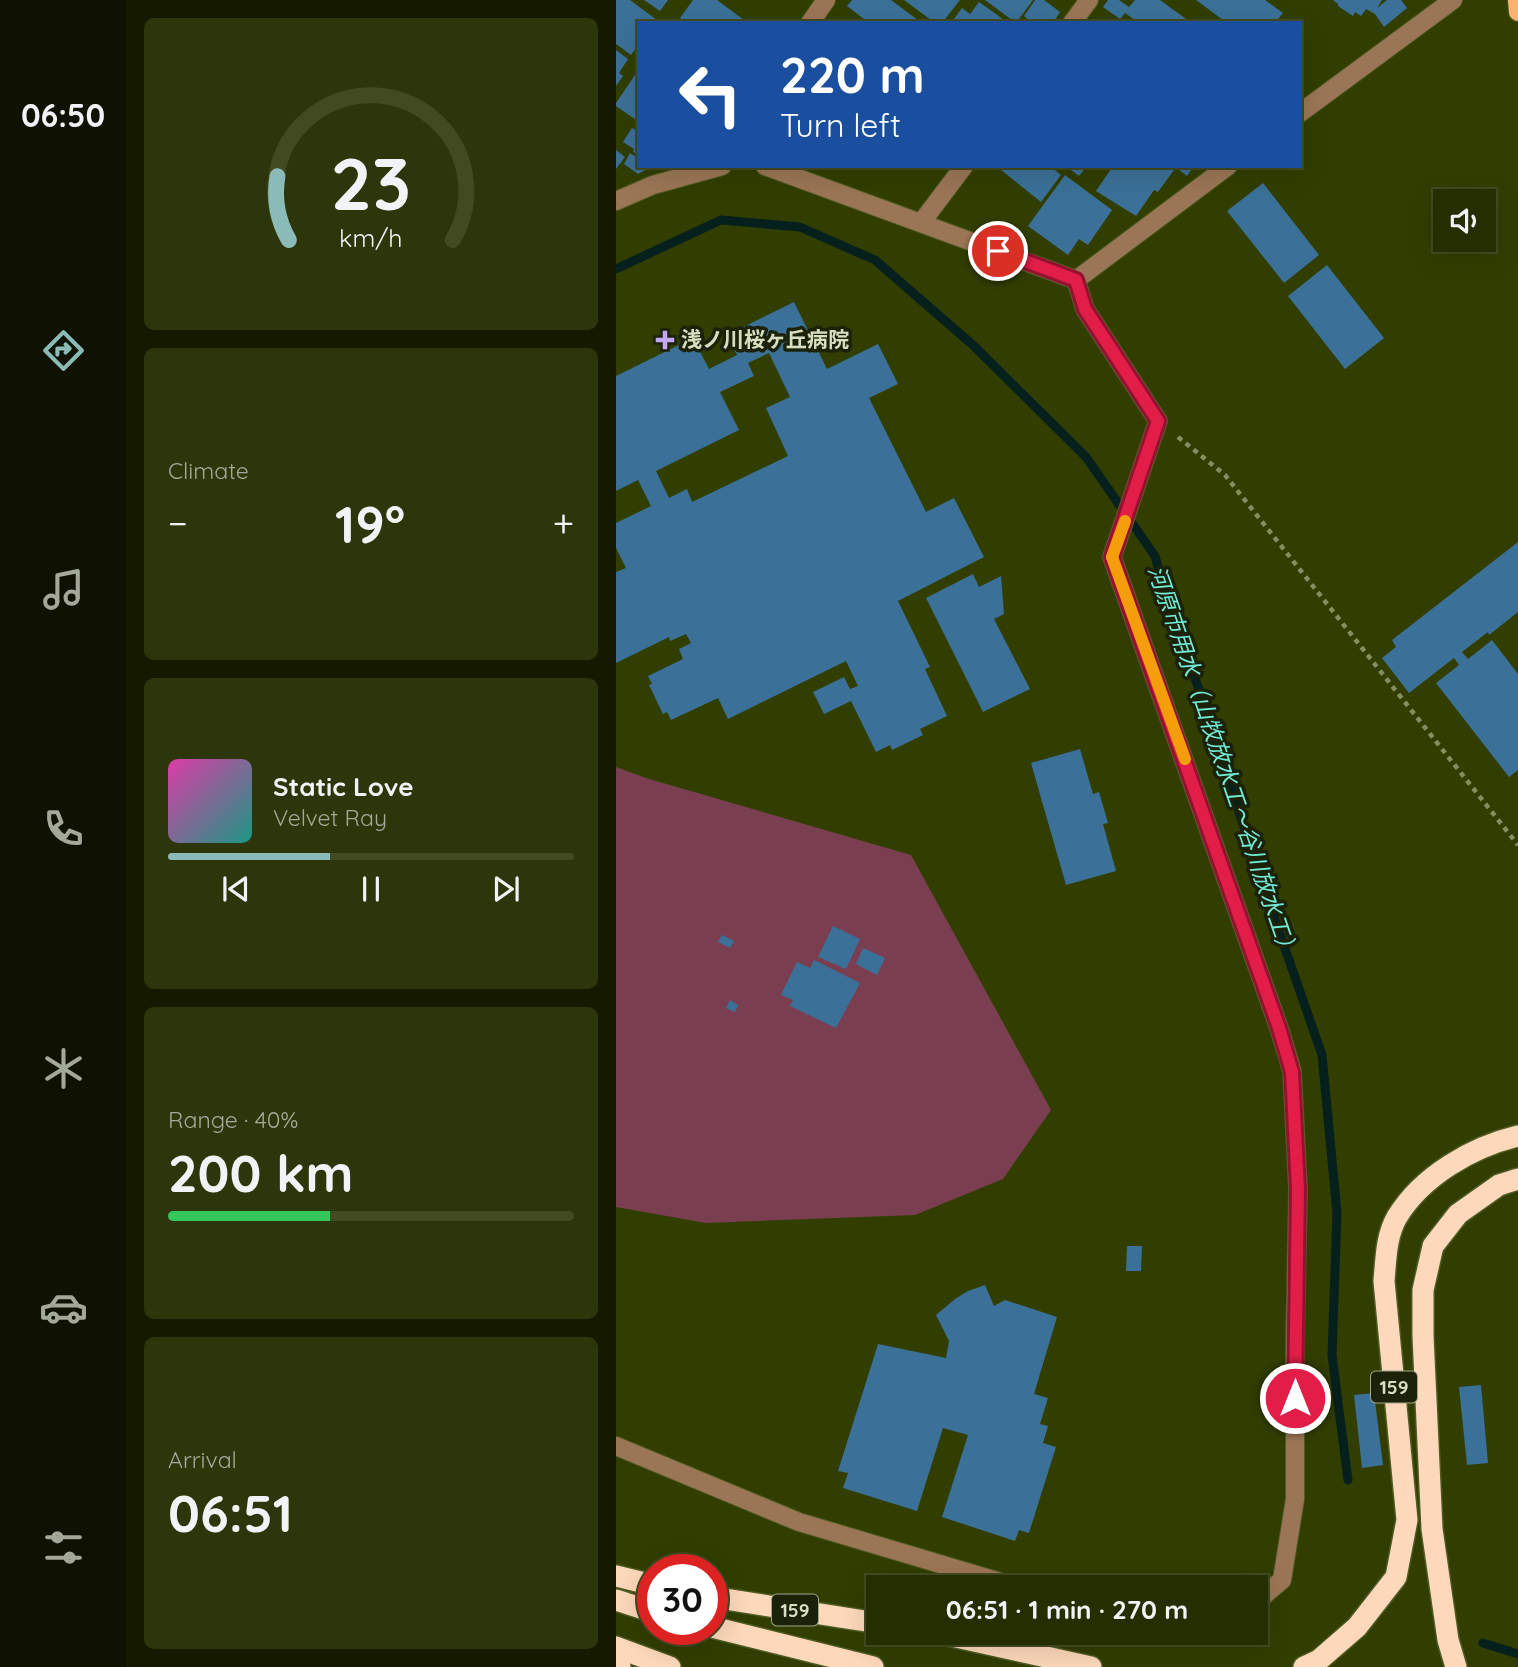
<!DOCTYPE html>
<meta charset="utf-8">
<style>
body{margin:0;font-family:Quicksand,"Noto Sans JP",sans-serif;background:#2d360a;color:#f1f3f6;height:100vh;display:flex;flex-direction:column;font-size:26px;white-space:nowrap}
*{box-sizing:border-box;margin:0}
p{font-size:23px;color:#a3a899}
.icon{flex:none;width:38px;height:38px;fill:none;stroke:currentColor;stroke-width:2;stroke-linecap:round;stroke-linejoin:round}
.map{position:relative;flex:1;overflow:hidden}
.sheet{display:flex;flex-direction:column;gap:18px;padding:18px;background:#141900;width:490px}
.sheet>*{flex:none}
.banner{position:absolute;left:21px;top:21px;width:665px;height:147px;border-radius:0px;box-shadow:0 7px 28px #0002,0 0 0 2px #424a22;background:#1a4fa0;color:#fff;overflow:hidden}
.controls{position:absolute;left:817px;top:189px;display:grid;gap:14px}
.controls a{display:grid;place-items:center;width:63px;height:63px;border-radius:0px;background:#252e00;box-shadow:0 7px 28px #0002,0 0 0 2px #424a22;font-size:35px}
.speed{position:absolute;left:21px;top:1554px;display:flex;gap:14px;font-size:35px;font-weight:700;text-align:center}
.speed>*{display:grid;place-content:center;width:91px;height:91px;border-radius:50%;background:#252e00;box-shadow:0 7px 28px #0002,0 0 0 2px #424a22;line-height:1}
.speed .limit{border:10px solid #d22;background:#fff;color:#111}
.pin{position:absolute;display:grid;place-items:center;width:60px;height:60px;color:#fff;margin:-30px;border:4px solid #fff;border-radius:50%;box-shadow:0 2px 7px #0007}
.me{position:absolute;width:77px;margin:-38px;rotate:0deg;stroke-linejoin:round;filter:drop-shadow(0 0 5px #0008)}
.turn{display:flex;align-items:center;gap:24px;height:147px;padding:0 28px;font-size:32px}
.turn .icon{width:91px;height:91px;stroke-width:2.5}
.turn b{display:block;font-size:49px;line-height:60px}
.big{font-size:52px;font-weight:800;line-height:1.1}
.sheet .card{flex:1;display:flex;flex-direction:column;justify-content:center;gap:10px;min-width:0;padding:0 24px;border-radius:10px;background:#2d360a}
.sheet .dial{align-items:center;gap:0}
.dial svg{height:182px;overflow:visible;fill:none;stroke:#424a22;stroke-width:7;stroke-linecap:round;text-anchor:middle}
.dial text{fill:#f1f3f6;stroke:none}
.song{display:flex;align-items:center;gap:21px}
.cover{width:84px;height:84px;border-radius:10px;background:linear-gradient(135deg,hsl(320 70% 55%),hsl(170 70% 35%))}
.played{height:7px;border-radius:4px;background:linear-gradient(90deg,#8bbbb9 40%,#424a22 40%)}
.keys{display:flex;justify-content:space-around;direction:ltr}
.heat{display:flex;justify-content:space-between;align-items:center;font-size:38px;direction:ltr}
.charge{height:10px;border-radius:5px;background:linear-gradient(90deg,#34c759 40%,#424a22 0)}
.trip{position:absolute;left:250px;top:1575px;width:402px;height:70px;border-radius:0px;background:#252e00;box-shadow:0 7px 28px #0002,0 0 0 2px #424a22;font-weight:800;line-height:70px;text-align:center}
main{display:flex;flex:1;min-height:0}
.tabs{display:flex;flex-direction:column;width:126px;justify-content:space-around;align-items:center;background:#0f1200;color:#a3a899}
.tabs .icon{width:49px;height:49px}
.tabs .on{color:#8bbbb9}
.tabs b{font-size:32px;color:#f1f3f6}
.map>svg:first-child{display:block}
</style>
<main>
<nav class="tabs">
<b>06:50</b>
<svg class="icon on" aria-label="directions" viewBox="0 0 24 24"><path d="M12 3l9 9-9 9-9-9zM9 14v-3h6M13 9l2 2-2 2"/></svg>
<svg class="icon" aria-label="music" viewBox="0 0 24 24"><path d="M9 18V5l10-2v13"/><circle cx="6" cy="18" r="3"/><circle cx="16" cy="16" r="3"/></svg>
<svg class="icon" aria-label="phone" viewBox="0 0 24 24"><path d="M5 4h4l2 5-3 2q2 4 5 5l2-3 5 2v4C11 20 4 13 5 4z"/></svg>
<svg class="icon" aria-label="climate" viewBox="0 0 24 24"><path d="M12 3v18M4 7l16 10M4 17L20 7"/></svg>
<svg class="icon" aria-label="car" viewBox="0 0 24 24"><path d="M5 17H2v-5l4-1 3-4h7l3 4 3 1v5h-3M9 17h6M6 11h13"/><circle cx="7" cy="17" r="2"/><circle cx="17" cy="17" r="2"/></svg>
<svg class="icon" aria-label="filters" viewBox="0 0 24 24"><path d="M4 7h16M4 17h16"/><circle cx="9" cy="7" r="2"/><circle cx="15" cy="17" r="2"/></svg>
</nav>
<section class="sheet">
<div class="card dial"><svg viewBox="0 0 100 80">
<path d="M14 69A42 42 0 1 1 86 69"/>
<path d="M14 69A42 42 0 0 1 9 41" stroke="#8bbbb9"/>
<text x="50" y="56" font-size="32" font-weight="700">23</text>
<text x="50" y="72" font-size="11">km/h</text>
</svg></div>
<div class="card"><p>Climate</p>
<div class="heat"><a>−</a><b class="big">19°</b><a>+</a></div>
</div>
<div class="card">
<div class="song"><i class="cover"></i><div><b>Static Love</b><p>Velvet Ray</p></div></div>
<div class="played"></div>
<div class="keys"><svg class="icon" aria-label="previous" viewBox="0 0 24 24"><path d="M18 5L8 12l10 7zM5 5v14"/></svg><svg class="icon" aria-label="pause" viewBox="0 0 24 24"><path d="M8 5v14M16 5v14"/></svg><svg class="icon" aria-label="next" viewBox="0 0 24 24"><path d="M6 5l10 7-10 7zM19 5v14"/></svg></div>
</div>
<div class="card"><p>Range · 40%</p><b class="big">200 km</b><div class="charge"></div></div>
<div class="card"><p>Arrival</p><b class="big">06:51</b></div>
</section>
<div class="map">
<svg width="902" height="1667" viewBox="0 0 902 1667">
<rect width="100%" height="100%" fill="#313e00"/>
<!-- green -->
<path fill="#793f51" d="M0,767L30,778L295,855L435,1110L387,1179L299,1215L90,1223L0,1207Z"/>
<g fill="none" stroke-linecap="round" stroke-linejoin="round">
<!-- stream -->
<g stroke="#06211d" stroke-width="9">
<path d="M0,269L105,220L184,227L259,260L358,346L470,457L539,556L557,620L590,708L639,862L706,1055L721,1213L716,1355L732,1480"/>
<path d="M867,1643L902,1654"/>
</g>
</g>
<!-- building -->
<g fill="#3b7198" fill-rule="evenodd">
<path d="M0,0H14L41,20L38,23H23V44L15,55L0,44Z"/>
<path d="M28,0H52L44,11Z"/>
<path d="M77,0H101L132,23H70L64,18Z"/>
<path d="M236,0H275L306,23H253L231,6Z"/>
<path d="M288,0H344L326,23H319Z"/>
<path d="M369,0H417L400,23Z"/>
<path d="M419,0H428L444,12L437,23H416L408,16Z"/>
<path d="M492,0H503L513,7L519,0H544L573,21L572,23H523L509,13L504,19L487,7Z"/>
<path d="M580,0H649L667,13L659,23H611Z"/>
<path d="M717,0H766L761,8L771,0H785L791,8L768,27L759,14L750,9L745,16L739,12L737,16L722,6V4Z"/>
<path d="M363,2L380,14L392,23H335L346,8L354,14Z"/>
<path d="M0,50L12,59L3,73L7,76L0,86Z"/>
<path d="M23,69V122L0,106V103Z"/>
<path d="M16,128L23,132V155L17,152L18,149L7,142Z"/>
<path d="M0,150L9,157L0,169Z"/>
<path d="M14,153L23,159V166H37L22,174L8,164Z"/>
<path d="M380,166H434L445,175L425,202Z"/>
<path d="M450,166H471L463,176Z"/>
<path d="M497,166H553L558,170L542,192L538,190L520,216L480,191Z"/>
<path d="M558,166H578L571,176Z"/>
<path d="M449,175L496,210L472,245L463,239L452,255L412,226Z"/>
<path d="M647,183L703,255L668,283L611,211Z"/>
<path d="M711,265L768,338L729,369L672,296Z"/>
<path d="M178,302L211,369L262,344L282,384L253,398L310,512L338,498L368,557L282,601L314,667L309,669L331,716L304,729L307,735L276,750L274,745L260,752L235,701L208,714L197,692L228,677L234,689L242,686L230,661L112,719L102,698L55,720L51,712L47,714L33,685L36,684L32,676L67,659L63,649L75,643L70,634L54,641L53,637L0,663V572L10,568L0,548V523L35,506L22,480L0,491V376L77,338L93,369L121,355L111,335ZM153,353L174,397L150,408L172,456L76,502L71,489L53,498L40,471L123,430L104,392L138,376L132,363Z"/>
<path d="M902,542V612L873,635L872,632L846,652L852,659L876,640L902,674V770L893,777L820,683L843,665L838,658L793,693L766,658L780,647L776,640Z"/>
<path d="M357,574L363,587L385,576L388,614L378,619L414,689L367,712L310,598Z"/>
<path d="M464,749L477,794L483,792L492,823L487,824L500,871L450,885L415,763Z"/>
<path d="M217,926L244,939L230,969L202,957Z"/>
<path d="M106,935L118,941L114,948L102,942Z"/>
<path d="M247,948L269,958L261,975L240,964Z"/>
<path d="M198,960L244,983L220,1028L174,1006L177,1000L165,995L181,962L194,968Z"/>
<path d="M114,1000L122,1005L119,1012L110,1008Z"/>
<path d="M511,1246H526L525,1271H510Z"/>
<path d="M369,1285L378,1306L389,1300L441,1317L418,1394L432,1398L424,1424L432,1426L427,1443L440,1447L413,1533L403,1530L399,1541L326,1517L352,1435L327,1428L301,1511L227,1488L232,1473L222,1471L262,1344L330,1358L333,1341L320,1315L339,1299L352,1291Z"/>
<path d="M865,1385L872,1463L851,1465L843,1387Z"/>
<path d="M758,1393L767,1465L746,1468L738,1395Z"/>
</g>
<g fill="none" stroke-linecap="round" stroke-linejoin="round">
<defs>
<g id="minor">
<path d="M194,23L210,0"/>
<path d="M456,23L473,0"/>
<path d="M684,113L837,0"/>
<path d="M149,166L460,280"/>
<path d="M0,201L37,185L106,166"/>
<path d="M305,223L348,166"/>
<path d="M460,280L469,309L542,421L496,557L663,1028L676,1071L682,1189L679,1348V1499L666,1580L640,1602"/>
<path d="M460,280L612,166"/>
<path d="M0,1446L183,1522L401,1587"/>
</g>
<path id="major" d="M901,0L902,12"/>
<g id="highway">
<path d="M0,1576L37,1585"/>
<path d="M96,1597L262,1623"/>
<path d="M0,1600L37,1612"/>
<path d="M96,1627L257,1667"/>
<path d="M322,1633L475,1667"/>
<path d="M0,1647L54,1667"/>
<path d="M0,1666L4,1667"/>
<path d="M688,1667L703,1660L741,1627L780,1577L791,1520L768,1281C770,1259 770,1236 781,1217C806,1176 856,1147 902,1136"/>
<path d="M840,1667L832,1640L816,1529L807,1336V1290L817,1246L842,1214L883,1185L902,1179"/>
</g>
</defs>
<!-- minor casing -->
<use href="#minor" stroke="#4f5b23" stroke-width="20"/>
<!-- major casing -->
<use href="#major" stroke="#4f5b23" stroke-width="20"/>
<!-- highway casing -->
<use href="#highway" stroke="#4f5b23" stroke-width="24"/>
<!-- path -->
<path stroke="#848f61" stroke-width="4.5" stroke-dasharray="5 5" stroke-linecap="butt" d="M562,437L609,475L902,845"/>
<!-- minor -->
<use href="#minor" stroke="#9b7656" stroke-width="18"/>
<!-- major -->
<use href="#major" stroke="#feb26e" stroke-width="18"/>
<!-- highway -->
<use href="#highway" stroke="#fdd8ba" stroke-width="21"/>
</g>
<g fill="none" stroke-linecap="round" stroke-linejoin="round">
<defs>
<path id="route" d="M382,251L460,280L469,309L542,421L496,557L663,1028L676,1072L682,1189L679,1398"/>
</defs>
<!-- route casing -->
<use href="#route" stroke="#92132f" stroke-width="18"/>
<!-- route -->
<use href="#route" stroke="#e11d48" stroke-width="12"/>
<!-- slow -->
<path stroke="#f59e0b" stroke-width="12" d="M509,521L496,557L569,759"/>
</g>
<!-- markers -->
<path fill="#c4a7f1" stroke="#1c220a" stroke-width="2.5" d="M45.5 329.5h7v7h7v7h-7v7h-7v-7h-7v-7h7z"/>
<g text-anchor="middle" stroke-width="7" stroke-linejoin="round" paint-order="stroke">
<!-- shield labels -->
<g fill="#1c220a" stroke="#9ea78a" stroke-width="2">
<rect x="755" y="1371.5" width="46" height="31" rx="5"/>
<rect x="156" y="1594.5" width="46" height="31" rx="5"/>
</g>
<g font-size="19" font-weight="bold" fill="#d6e0c1">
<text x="778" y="1394">159</text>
<text x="179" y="1617">159</text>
</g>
<!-- poi labels -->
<g font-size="21" font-weight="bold" fill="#d6e0c1" stroke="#1c220a" text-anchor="start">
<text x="65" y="347">浅ノ川桜ヶ丘病院</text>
</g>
<!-- water labels -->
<g font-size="23" font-style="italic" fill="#70ebd7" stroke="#1c220a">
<text transform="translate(607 762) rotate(71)" y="8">河原市用水（山牧放水工～谷川放水工）</text>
</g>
</g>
</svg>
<div class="controls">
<a><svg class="icon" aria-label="sound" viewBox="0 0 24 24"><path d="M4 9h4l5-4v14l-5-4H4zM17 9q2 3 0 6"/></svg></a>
</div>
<div class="speed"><div class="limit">30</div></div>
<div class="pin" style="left:382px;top:251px;background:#d93025"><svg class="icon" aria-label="arrive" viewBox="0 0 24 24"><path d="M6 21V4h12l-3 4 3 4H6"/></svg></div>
<svg class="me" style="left:679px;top:1398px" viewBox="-20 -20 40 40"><circle r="17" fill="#e11d48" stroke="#fff" stroke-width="3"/><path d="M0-11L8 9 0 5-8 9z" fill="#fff"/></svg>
<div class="trip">06:51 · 1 min · 270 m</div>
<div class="banner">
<div class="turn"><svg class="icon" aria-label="left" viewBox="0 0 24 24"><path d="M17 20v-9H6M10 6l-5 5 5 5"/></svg><div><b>220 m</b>Turn left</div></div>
</div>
</div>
</main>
